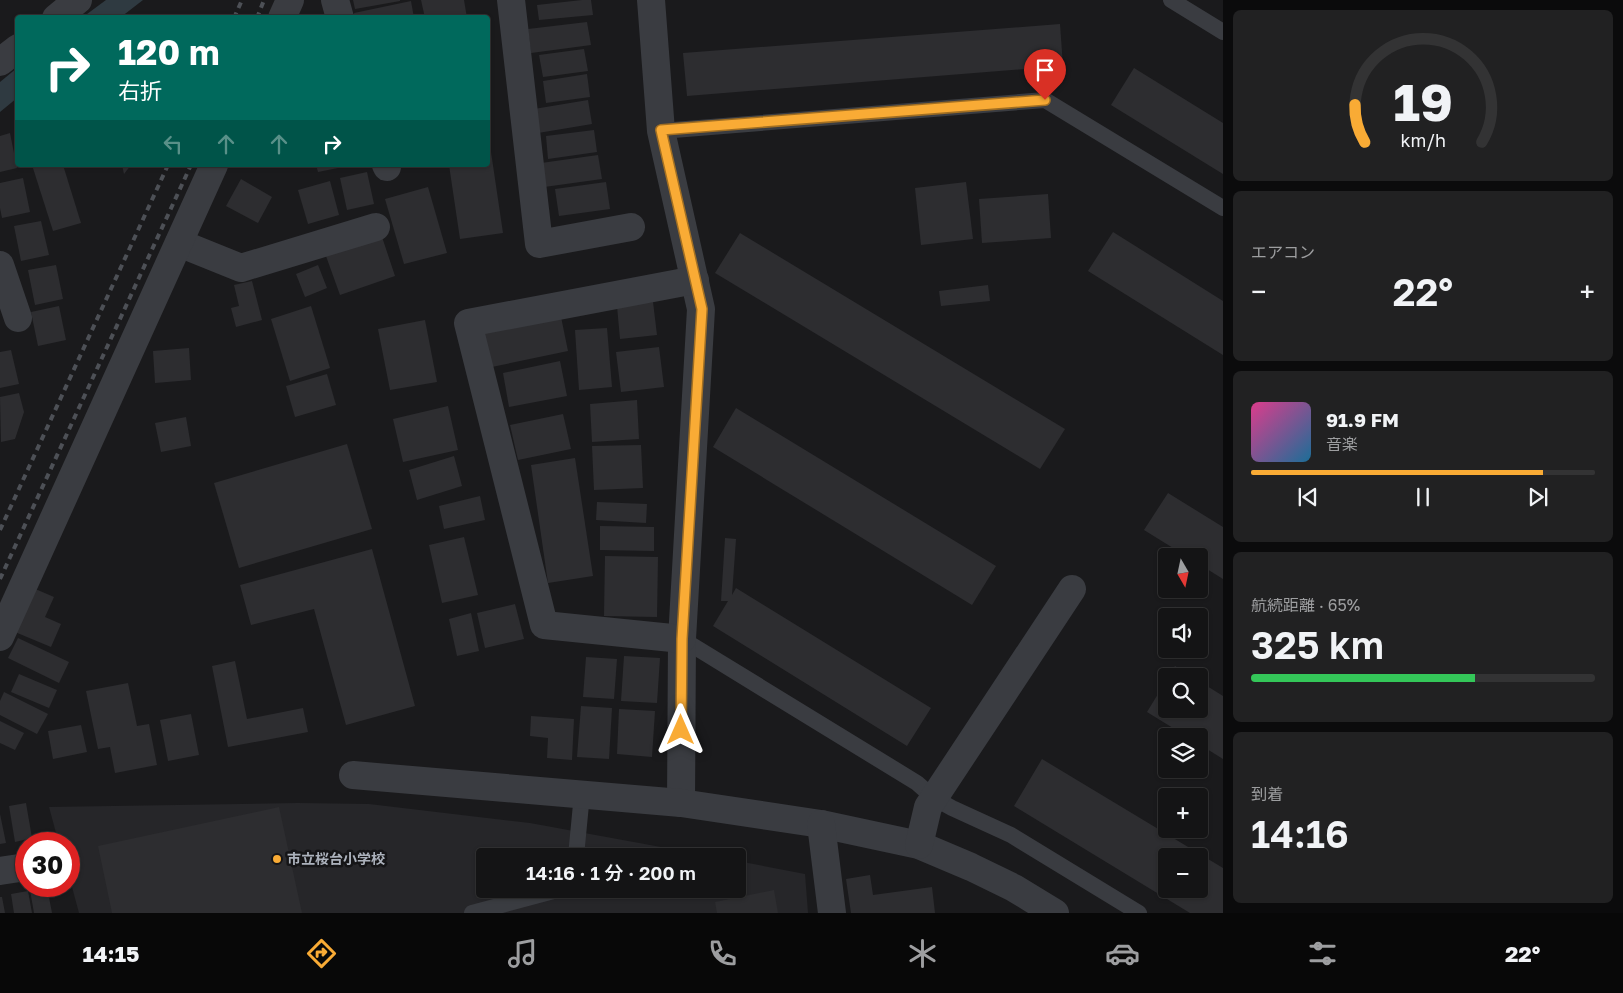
<!DOCTYPE html>
<html lang="ja">
<meta charset="utf-8">
<style>
body{margin:0;font-family:"Golos Text","Noto Sans JP",sans-serif;background:#212122;color:#f1f3f6;height:100vh;display:flex;flex-direction:column;font-size:19px;white-space:nowrap}
*{box-sizing:border-box;margin:0}
p{font-size:16px;color:#9d9ea0}
.icon{flex:none;width:28px;height:28px;fill:none;stroke:currentColor;stroke-width:2;stroke-linecap:round;stroke-linejoin:round}
.map{position:relative;flex:1;overflow:hidden}
.side{display:flex;flex-direction:column;gap:10px;padding:10px;background:#0b0b0c;width:400px}
.side>*{flex:none}
.guide{position:absolute;left:15px;top:15px;width:475px;height:152px;border-radius:5px;box-shadow:0 1px 4px #0004,0 0 0 1px #333334;background:#00695c;color:#fff;overflow:hidden}
.needle{width:32px;rotate:171deg}
.tools{position:absolute;left:1158px;top:548px;display:grid;gap:10px}
.tools a{display:grid;place-items:center;width:50px;height:50px;border-radius:5px;background:#141415;box-shadow:0 1px 4px #0004,0 0 0 1px #333334;font-size:25px}
.speed{position:absolute;left:15px;top:832px;display:flex;gap:10px;font-size:25px;font-weight:700;text-align:center}
.speed>*{display:grid;place-content:center;width:65px;height:65px;border-radius:50%;background:#141415;box-shadow:0 1px 4px #0004,0 0 0 1px #333334;line-height:1}
.speed .limit{border:8px solid #d22;background:#fff;color:#111}
.pin{position:absolute;display:grid;place-items:center;width:42px;height:42px;color:#fff;margin:-51px -21px;border-radius:50% 50% 50% 0;rotate:-45deg;box-shadow:0 0 5px #0007}
.pin .icon{rotate:45deg}
.me{position:absolute;width:55px;margin:-28px;rotate:0deg;stroke-linejoin:round;filter:drop-shadow(0 0 4px #0008)}
.turn{display:flex;align-items:center;gap:18px;height:105px;padding:0 20px;font-size:22px}
.turn .icon{width:65px;height:65px;stroke-width:2.5}
.turn b{display:block;font-size:35px;line-height:42px}
.lanes{display:flex;align-items:center;height:48px;padding:0 20px;background:#0003;justify-content:center;gap:25px;direction:ltr}
.lanes .off{opacity:.35}
.big{font-size:38px;font-weight:600;line-height:1.1}
.side .tile{flex:1;display:flex;flex-direction:column;justify-content:center;gap:8px;min-width:0;padding:0 18px;border-radius:8px;background:#212122}
.side .dial{align-items:center;gap:0}
.dial svg{height:130px;overflow:visible;fill:none;stroke:#333334;stroke-width:7;stroke-linecap:round;text-anchor:middle}
.dial text{fill:#f1f3f6;stroke:none}
.song{display:flex;align-items:center;gap:15px}
.cover{width:60px;height:60px;border-radius:8px;background:linear-gradient(135deg,hsl(330 70% 55%),hsl(200 70% 35%))}
.played{height:5px;border-radius:2px;background:linear-gradient(90deg,#f9ab35 85%,#333334 85%)}
.keys{display:flex;justify-content:space-around;direction:ltr}
.heat{display:flex;justify-content:space-between;align-items:center;font-size:28px;direction:ltr}
.charge{height:8px;border-radius:4px;background:linear-gradient(90deg,#34c759 65%,#333334 0)}
.trip{position:absolute;left:476px;top:848px;width:270px;height:50px;border-radius:5px;background:#141415;box-shadow:0 1px 4px #0004,0 0 0 1px #333334;font-weight:600;line-height:50px;text-align:center}
.tabs{display:flex;height:80px;justify-content:space-around;align-items:center;background:#080808;color:#9d9ea0}
.tabs .icon{width:35px;height:35px}
.tabs .current{color:#f9ab35}
.tabs b{font-size:22px;color:#f1f3f6}
main{display:flex;flex:1;min-height:0}
.map>svg:first-child{display:block}
</style>
<main>
<div class="map">
<svg width="1223" height="913" viewBox="0 0 1223 913">
<rect width="100%" height="100%" fill="#1a1a1c"/>
<!-- built -->
<path fill="#262629" d="M298,803L369,804L530,823L710,856H485V889H738V861L805,874L808,913H79L69,876V844H59L49,807Z"/>
<!-- water -->
<g fill="#2f3a41">
<path d="M106,0H143L121,17H83Z"/>
<path d="M17,68V98L0,112V82Z"/>
</g>
<!-- building -->
<g fill="#2d2d30" fill-rule="evenodd">
<path d="M353,0H400V1L355,9Z"/>
<path d="M421,0H464L467,18H425Z"/>
<path d="M582,0H591L593,15L539,20L537,5Z"/>
<path d="M411,1L414,18H355L354,13Z"/>
<path d="M587,22L591,45L531,53L528,29Z"/>
<path d="M1060,24L1063,66L687,96L683,53Z"/>
<path d="M584,49L588,71L543,77L539,55Z"/>
<path d="M1134,68L1223,123V174L1111,105Z"/>
<path d="M587,74L590,97L546,103L543,81Z"/>
<path d="M588,100L592,124L538,133L534,109Z"/>
<path d="M594,130L597,152L548,159L546,136Z"/>
<path d="M10,133L17,168L0,172V136Z"/>
<path d="M491,152L503,233L460,239L449,165H488V153Z"/>
<path d="M598,155L602,179L537,188L534,164Z"/>
<path d="M32,165H63L81,223L53,231Z"/>
<path d="M122,165H131L124,174Z"/>
<path d="M316,165H347L348,166L318,172Z"/>
<path d="M367,172L374,204L347,210L340,178Z"/>
<path d="M23,178L30,212L2,218L0,208V183Z"/>
<path d="M241,179L272,197L258,223L226,206Z"/>
<path d="M330,181L339,215L308,224L298,190Z"/>
<path d="M606,182L610,209L559,216L555,189Z"/>
<path d="M966,182L973,239L921,245L915,188Z"/>
<path d="M428,187L447,253L404,264L385,199Z"/>
<path d="M1048,194L1051,238L982,243L979,199Z"/>
<path d="M41,221L49,255L21,261L14,226Z"/>
<path d="M1113,232L1223,301V355L1088,271Z"/>
<path d="M740,233L1065,429L1040,469L715,273Z"/>
<path d="M382,237L395,276L340,295L326,256Z"/>
<path d="M56,265L63,299L35,305L28,270Z"/>
<path d="M318,265L327,288L305,297L296,274Z"/>
<path d="M252,281L262,320L236,327L231,308L239,306L234,285Z"/>
<path d="M988,285L990,301L941,306L939,291Z"/>
<path d="M653,302L657,335L620,339L617,306Z"/>
<path d="M59,306L66,340L38,346L31,312Z"/>
<path d="M311,306L330,368L290,381L271,319Z"/>
<path d="M560,312L568,351L482,369L474,330Z"/>
<path d="M425,320L437,382L390,390L378,329Z"/>
<path d="M607,328L612,387L579,390L575,330Z"/>
<path d="M659,347L664,387L621,392L616,352Z"/>
<path d="M189,348L191,380L155,383L153,351Z"/>
<path d="M11,350L19,384L0,388V352Z"/>
<path d="M560,361L567,396L509,407L503,373Z"/>
<path d="M327,374L336,405L295,417L286,386Z"/>
<path d="M19,393L24,412L15,439L1,442L0,397Z"/>
<path d="M637,400L639,439L592,442L590,404Z"/>
<path d="M448,406L458,450L403,462L393,419Z"/>
<path d="M736,408L996,566L972,605L713,447Z"/>
<path d="M563,414L571,449L518,460L510,425Z"/>
<path d="M186,417L191,446L161,452L155,423Z"/>
<path d="M347,444L372,529L239,568L214,483Z"/>
<path d="M641,445L643,488L594,490L592,446Z"/>
<path d="M454,456L462,486L417,500L409,470Z"/>
<path d="M575,458L593,576L548,583L531,465Z"/>
<path d="M1168,493L1223,527V579L1199,564V556H1186L1144,530Z"/>
<path d="M480,496L485,520L444,529L439,506Z"/>
<path d="M597,502L647,504L646,523L596,520Z"/>
<path d="M600,526L654,527V551L600,550Z"/>
<path d="M464,537L478,595L442,603L429,545Z"/>
<path d="M725,538L736,539L732,595L736,588L931,708L907,746L713,626L728,601H721Z"/>
<path d="M372,549L415,706L346,725L314,609L251,625L240,585Z"/>
<path d="M605,556L658,557L657,617L604,616Z"/>
<path d="M33,588L54,597L45,617L61,624L51,647L15,632Z"/>
<path d="M515,604L524,639L485,648L477,613Z"/>
<path d="M471,613L479,651L457,656L449,619Z"/>
<path d="M18,638L69,662L59,683L8,658Z"/>
<path d="M624,656L660,658L657,703L621,701Z"/>
<path d="M586,657L617,659L614,699L583,697Z"/>
<path d="M235,661L247,719L303,708L308,732L228,747L212,666Z"/>
<path d="M1175,666L1191,676H1169Z"/>
<path d="M19,674L57,690L49,708L11,692Z"/>
<path d="M1166,681V709H1199V681L1223,696V759L1199,744V736H1186L1147,712Z"/>
<path d="M128,683L137,726L149,724L157,765L115,773L110,747L98,749L86,691Z"/>
<path d="M4,692L48,714L37,734L0,715V701Z"/>
<path d="M581,706L612,708L609,759L577,757Z"/>
<path d="M619,709L655,711L652,757L617,754Z"/>
<path d="M191,714L199,755L168,761L160,720Z"/>
<path d="M531,716L574,719L572,760L547,758L548,738L530,736Z"/>
<path d="M0,721L24,733L15,750L0,743Z"/>
<path d="M81,725L87,752L53,759L48,731Z"/>
<path d="M1042,759L1223,868V913H1190L1014,806ZM1166,856H1199V889H1166Z"/>
<path d="M26,803L32,838L15,842L9,806Z"/>
<path d="M279,807L302,913H112L98,846Z"/>
<path d="M0,814L6,843L0,844Z"/>
<path d="M870,875L873,895L932,887L935,913H851L846,879Z"/>
<path d="M47,887L52,913H34L30,890Z"/>
<path d="M774,890L778,913H717L715,902Z"/>
<path d="M28,891L32,913H14L11,894Z"/>
<path d="M0,897H2L5,913H0Z"/>
</g>
<g fill="none" stroke-linecap="round" stroke-linejoin="round">
<!-- lane -->
<g stroke="#3a3c41" stroke-width="16">
<path d="M1171,0L1223,32"/>
<path d="M661,131L1045,100L1223,208"/>
<path d="M682,639L917,783L934,798L952,808L1011,835L1139,913"/>
<path d="M576,856L582,794"/>
<path d="M472,913L561,889"/>
</g>
<!-- street -->
<g stroke="#3a3c41" stroke-width="28">
<path d="M335,0L340,18"/>
<path d="M511,0L539,244L631,227"/>
<path d="M651,0L661,131L701,309L682,639L681,803"/>
<path d="M56,18L78,0"/>
<path d="M282,18L290,0"/>
<path d="M0,62L18,48"/>
<path d="M386,165L387,167"/>
<path d="M179,243L241,268L376,227"/>
<path d="M0,265L18,318"/>
<path d="M0,637L214,165"/>
<path d="M682,639L544,625L468,323L695,280"/>
<path d="M353,775L681,803L821,824L919,845L971,867L1014,888L1055,913"/>
<path d="M821,824L832,913"/>
<path d="M919,845L928,807L1072,589"/>
<path d="M0,871L26,867"/>
</g>
<!-- rail -->
<g stroke="#4d5056" stroke-width="4" stroke-dasharray="6 5" stroke-linecap="butt">
<path d="M234,18L242,0"/>
<path d="M257,18L264,0"/>
<path d="M0,530L168,165"/>
<path d="M0,579L191,165"/>
</g>
</g>
<g fill="none" stroke-linecap="round" stroke-linejoin="round">
<defs>
<path id="route" d="M681,730L682,639L702,309L661,130L1045,100"/>
</defs>
<!-- route casing -->
<use href="#route" stroke="#a26f22" stroke-width="12"/>
<!-- route -->
<use href="#route" stroke="#f9ab35" stroke-width="9"/>
</g>
<!-- markers -->
<circle fill="#f9ab35" stroke="#151517" stroke-width="2" cx="277" cy="859" r="5"/>
<g text-anchor="middle" stroke-width="5" stroke-linejoin="round" paint-order="stroke">
<!-- poi labels -->
<g font-size="14" font-weight="bold" fill="#acb2bc" stroke="#151517" text-anchor="start">
<text x="287" y="864">市立桜台小学校</text>
</g>
</g>
</svg>
<div class="tools">
<a><svg class="needle" viewBox="-14 -14 28 28"><path d="M0-13l5 13h-10z" fill="#e53935"/><path d="M0 13l5-13h-10z" fill="#9d9ea0"/></svg></a>
<a><svg class="icon" aria-label="sound" viewBox="0 0 24 24"><path d="M4 9h4l5-4v14l-5-4H4zM17 9q2 3 0 6"/></svg></a>
<a><svg class="icon" aria-label="search" viewBox="0 0 24 24"><circle cx="10" cy="10" r="6"/><path d="M15 15l6 6"/></svg></a>
<a><svg class="icon" aria-label="layers" viewBox="0 0 24 24"><path d="M12 4l9 5-9 5-9-5zM3 14l9 5 9-5"/></svg></a>
<a>+</a>
<a>−</a>
</div>
<div class="speed"><div class="limit">30</div></div>
<div class="pin" style="left:1045px;top:100px;background:#d93025"><svg class="icon" aria-label="arrive" viewBox="0 0 24 24"><path d="M6 21V4h12l-3 4 3 4H6"/></svg></div>
<svg class="me" style="left:681px;top:730px" viewBox="-20 -20 40 40"><path d="M0-17L14 15 0 8-14 15z" fill="#f9ab35" stroke="#fff" stroke-width="4"/></svg>
<div class="trip">14:16 · 1 分 · 200 m</div>
<div class="guide">
<div class="turn"><svg class="icon" aria-label="right" viewBox="0 0 24 24"><path d="M7 20v-9h11M14 6l5 5-5 5"/></svg><div><b>120 m</b>右折</div></div>
<div class="lanes"><svg class="icon off" aria-label="left" viewBox="0 0 24 24"><path d="M17 20v-9H6M10 6l-5 5 5 5"/></svg><svg class="icon off" aria-label="ahead" viewBox="0 0 24 24"><path d="M12 20V5M6 11l6-6 6 6"/></svg><svg class="icon off" aria-label="ahead" viewBox="0 0 24 24"><path d="M12 20V5M6 11l6-6 6 6"/></svg><svg class="icon" aria-label="right" viewBox="0 0 24 24"><path d="M7 20v-9h11M14 6l5 5-5 5"/></svg></div>
</div>
</div>
<section class="side">
<div class="tile dial"><svg viewBox="0 0 100 80">
<path d="M14 69A42 42 0 1 1 86 69"/>
<path d="M14 69A42 42 0 0 1 8 46" stroke="#f9ab35"/>
<text x="50" y="56" font-size="32" font-weight="700">19</text>
<text x="50" y="72" font-size="11">km/h</text>
</svg></div>
<div class="tile"><p>エアコン</p>
<div class="heat"><a>−</a><b class="big">22°</b><a>+</a></div>
</div>
<div class="tile">
<div class="song"><i class="cover"></i><div><b>91.9 FM</b><p>音楽</p></div></div>
<div class="played"></div>
<div class="keys"><svg class="icon" aria-label="previous" viewBox="0 0 24 24"><path d="M18 5L8 12l10 7zM5 5v14"/></svg><svg class="icon" aria-label="pause" viewBox="0 0 24 24"><path d="M8 5v14M16 5v14"/></svg><svg class="icon" aria-label="next" viewBox="0 0 24 24"><path d="M6 5l10 7-10 7zM19 5v14"/></svg></div>
</div>
<div class="tile"><p>航続距離 · 65%</p><b class="big">325 km</b><div class="charge"></div></div>
<div class="tile"><p>到着</p><b class="big">14:16</b></div>
</section>
</main>
<nav class="tabs">
<b>14:15</b>
<svg class="icon current" aria-label="directions" viewBox="0 0 24 24"><path d="M12 3l9 9-9 9-9-9zM9 14v-3h6M13 9l2 2-2 2"/></svg>
<svg class="icon" aria-label="music" viewBox="0 0 24 24"><path d="M9 18V5l10-2v13"/><circle cx="6" cy="18" r="3"/><circle cx="16" cy="16" r="3"/></svg>
<svg class="icon" aria-label="phone" viewBox="0 0 24 24"><path d="M5 4h4l2 5-3 2q2 4 5 5l2-3 5 2v4C11 20 4 13 5 4z"/></svg>
<svg class="icon" aria-label="climate" viewBox="0 0 24 24"><path d="M12 3v18M4 7l16 10M4 17L20 7"/></svg>
<svg class="icon" aria-label="car" viewBox="0 0 24 24"><path d="M5 17H2v-5l4-1 3-4h7l3 4 3 1v5h-3M9 17h6M6 11h13"/><circle cx="7" cy="17" r="2"/><circle cx="17" cy="17" r="2"/></svg>
<svg class="icon" aria-label="filters" viewBox="0 0 24 24"><path d="M4 7h16M4 17h16"/><circle cx="9" cy="7" r="2"/><circle cx="15" cy="17" r="2"/></svg>
<b>22°</b>
</nav>
